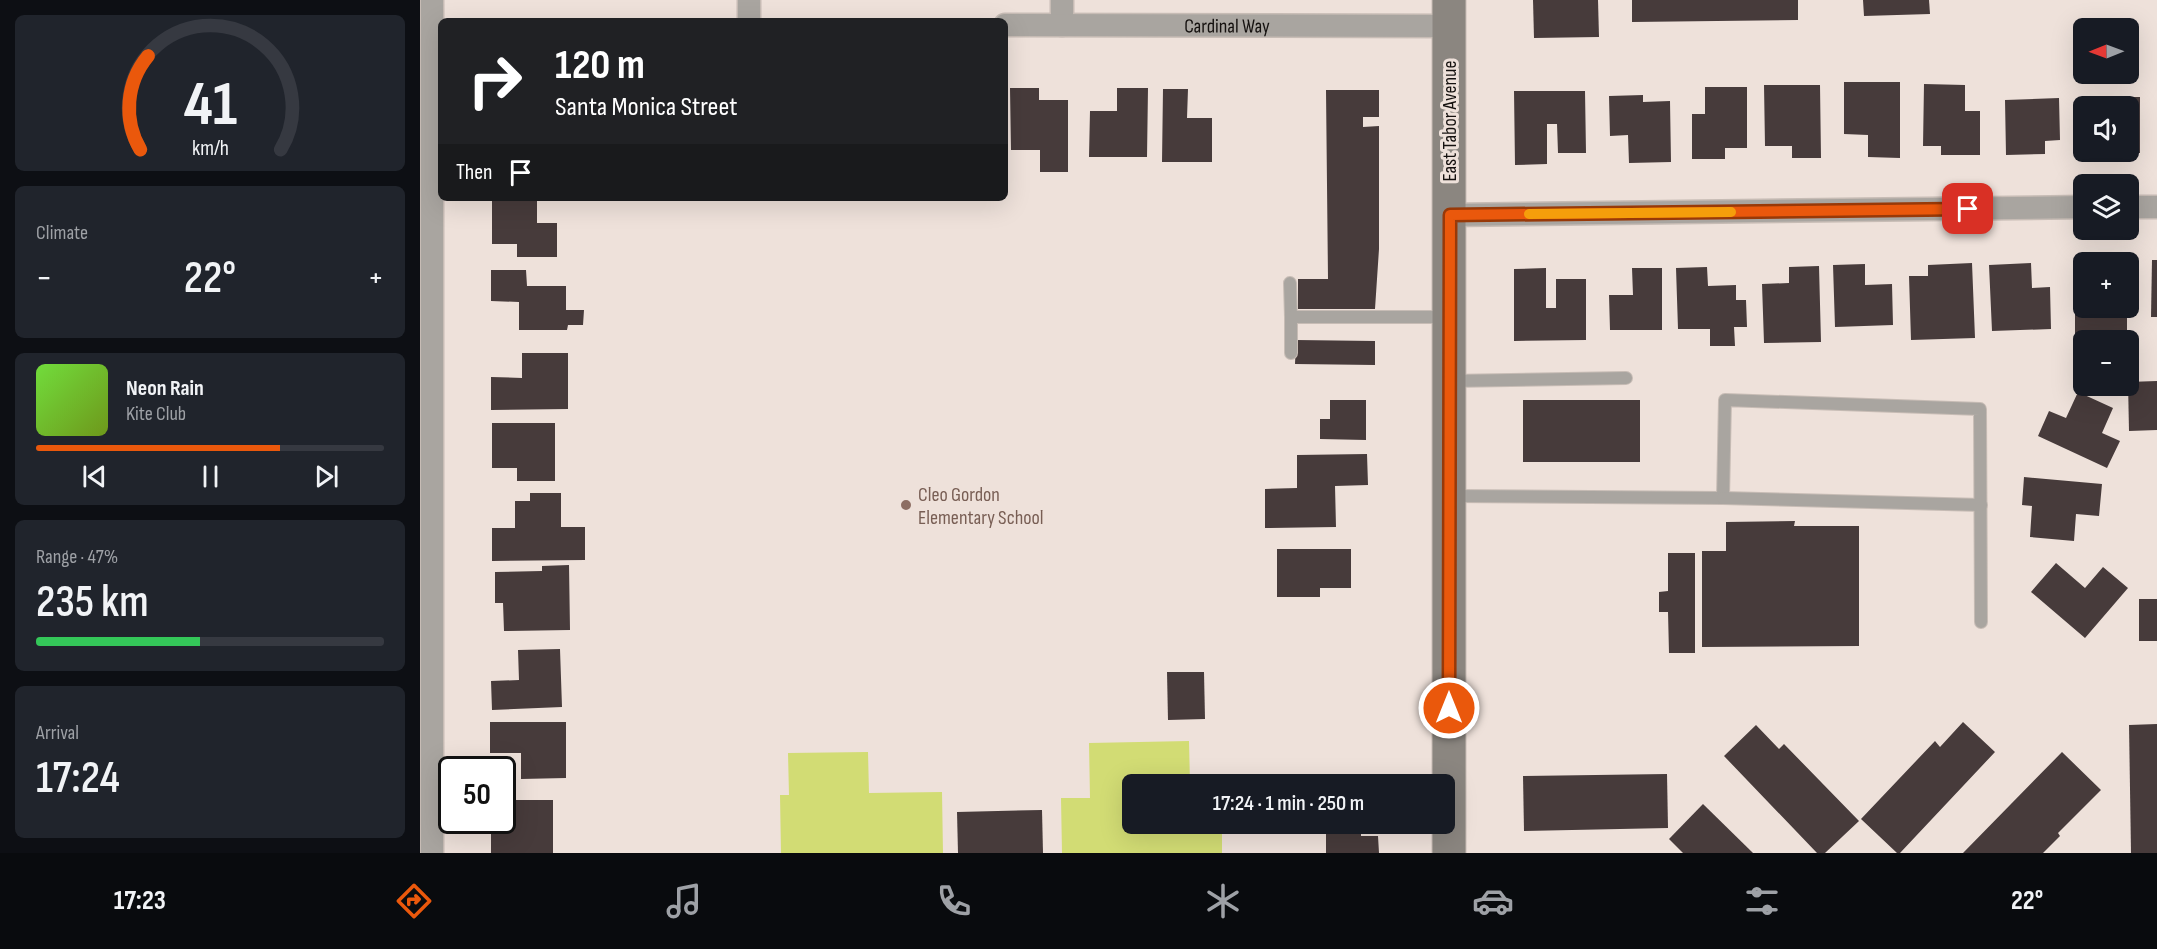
<!DOCTYPE html>
<meta charset="utf-8">
<style>
body{margin:0;font-family:"Sofia Sans Condensed",sans-serif;background:#20242c;color:#f1f3f6;height:100vh;display:flex;flex-direction:column;font-size:22px;white-space:nowrap}
*{box-sizing:border-box;margin:0}
p{font-size:20px;color:#9ea1a6}
.icon{flex:none;width:33px;height:33px;fill:none;stroke:currentColor;stroke-width:2;stroke-linecap:round;stroke-linejoin:round}
.map{position:relative;flex:1;overflow:hidden}
.drawer{display:flex;flex-direction:column;gap:15px;padding:15px;background:#0d0f14;width:420px}
.drawer>*{flex:none}
.top-card{position:absolute;left:18px;top:18px;width:570px;height:183px;border-radius:9px;box-shadow:0 6px 24px #0002;background:#202124;color:#fff;overflow:hidden}
.needle{width:39px;rotate:269deg}
.fabs{position:absolute;left:1653px;top:18px;display:grid;gap:12px}
.fabs a{display:grid;place-items:center;width:66px;height:66px;border-radius:9px;background:#171b24;box-shadow:0 6px 24px #0002;font-size:30px}
.speed{position:absolute;left:18px;top:756px;display:flex;gap:12px;font-size:30px;font-weight:700;text-align:center}
.speed>*{display:grid;place-content:center;width:78px;height:78px;border-radius:50%;background:#171b24;box-shadow:0 6px 24px #0002;line-height:1}
.speed .limit{border:3px solid #111;border-radius:9px;background:#fff;color:#111}
.pin{position:absolute;display:grid;place-items:center;width:51px;height:51px;color:#fff;margin:-26px;border-radius:12px;box-shadow:0 3px 9px #0006}
.me{position:absolute;width:66px;margin:-33px;rotate:0deg;stroke-linejoin:round;filter:drop-shadow(0 0 4px #0008)}
.turn{display:flex;align-items:center;gap:21px;height:126px;padding:0 18px;font-size:27px}
.turn .icon{width:78px;height:78px;stroke-width:2.5}
.turn b{display:block;font-size:42px;line-height:51px}
.then{display:flex;align-items:center;height:57px;padding:0 18px;background:#0003;gap:12px;font-size:22px}
.big{font-size:45px;font-weight:600;line-height:1.1}
.drawer .widget{flex:1;display:flex;flex-direction:column;justify-content:center;gap:9px;min-width:0;padding:0 21px;border-radius:9px;background:#20242c}
.drawer .dial{align-items:center;gap:0}
.dial svg{height:156px;overflow:visible;fill:none;stroke:#363941;stroke-width:7;stroke-linecap:round;text-anchor:middle}
.dial text{fill:#f1f3f6;stroke:none}
.song{display:flex;align-items:center;gap:18px}
.cover{width:72px;height:72px;border-radius:9px;background:linear-gradient(135deg,hsl(100 70% 55%),hsl(80 70% 35%))}
.played{height:6px;border-radius:3px;background:linear-gradient(90deg,#ea580c 70%,#363941 70%)}
.keys{display:flex;justify-content:space-around;direction:ltr}
.heat{display:flex;justify-content:space-between;align-items:center;font-size:33px;direction:ltr}
.charge{height:9px;border-radius:4px;background:linear-gradient(90deg,#34c759 47%,#363941 0)}
.trip{position:absolute;left:702px;top:774px;width:333px;height:60px;border-radius:9px;background:#171b24;box-shadow:0 6px 24px #0002;font-weight:600;line-height:60px;text-align:center}
.menu{display:flex;height:96px;justify-content:space-around;align-items:center;background:#090b0e;color:#9ea1a6}
.menu .icon{width:42px;height:42px}
.menu .on{color:#ea580c}
.menu b{font-size:27px;color:#f1f3f6}
main{display:flex;flex:1;min-height:0}
.map>svg:first-child{display:block}
</style>
<main>
<section class="drawer">
<div class="widget dial"><svg viewBox="0 0 100 80">
<path d="M14 69A42 42 0 1 1 86 69"/>
<path d="M14 69A42 42 0 0 1 18 21" stroke="#ea580c"/>
<text x="50" y="56" font-size="32" font-weight="700">41</text>
<text x="50" y="72" font-size="11">km/h</text>
</svg></div>
<div class="widget"><p>Climate</p>
<div class="heat"><a>−</a><b class="big">22°</b><a>+</a></div>
</div>
<div class="widget">
<div class="song"><i class="cover"></i><div><b>Neon Rain</b><p>Kite Club</p></div></div>
<div class="played"></div>
<div class="keys"><svg class="icon" aria-label="previous" viewBox="0 0 24 24"><path d="M18 5L8 12l10 7zM5 5v14"/></svg><svg class="icon" aria-label="pause" viewBox="0 0 24 24"><path d="M8 5v14M16 5v14"/></svg><svg class="icon" aria-label="next" viewBox="0 0 24 24"><path d="M6 5l10 7-10 7zM19 5v14"/></svg></div>
</div>
<div class="widget"><p>Range · 47%</p><b class="big">235 km</b><div class="charge"></div></div>
<div class="widget"><p>Arrival</p><b class="big">17:24</b></div>
</section>
<div class="map">
<svg width="1737" height="853" viewBox="0 0 1737 853">
<rect width="100%" height="100%" fill="#eee1da"/>
<!-- green -->
<g fill="#d2dc74">
<path d="M769,741L770,784H712V824H802V853H642L641,798H670L669,743Z"/>
<path d="M448,752L449,793L522,792L523,853H361L360,795H369L368,753Z"/>
</g>
<!-- building -->
<g fill="#473b3b">
<path d="M1113,0H1178L1179,37L1114,38Z"/>
<path d="M1212,0H1378V20L1212,22Z"/>
<path d="M1443,0H1509L1510,14L1444,16Z"/>
<path d="M1424,82H1480V158L1448,157V135L1424,134Z"/>
<path d="M1504,84L1545,85V111H1560V155H1521V146H1503Z"/>
<path d="M1344,85H1400L1401,158H1372V146H1345Z"/>
<path d="M1285,87H1327V148H1305V159H1272V114H1285Z"/>
<path d="M590,88H619V100H648V172H620V150H591Z"/>
<path d="M697,88H728L727,157H669L670,111H697Z"/>
<path d="M743,89H768L767,118H792V162H742Z"/>
<path d="M906,90H959V117H943V127L959,126V249L955,309H878V279H908Z"/>
<path d="M1094,91H1165L1166,153H1138L1137,124H1127V164L1095,165Z"/>
<path d="M1223,95V102L1250,101L1251,162L1209,163L1208,135L1190,136L1189,96Z"/>
<path d="M1666,97H1720V153H1708V106H1666Z"/>
<path d="M1639,98L1640,140L1625,141V154L1586,155L1585,100Z"/>
<path d="M72,198H117V223H137V257H97V244H72Z"/>
<path d="M1732,260H1737V317H1731Z"/>
<path d="M1655,261H1664V308H1707V335H1655Z"/>
<path d="M1552,263L1555,338L1491,340L1489,276H1508V265Z"/>
<path d="M1611,263L1612,288L1630,287L1631,329L1572,331L1569,265Z"/>
<path d="M1445,264V285L1472,284L1473,325L1415,327L1413,265Z"/>
<path d="M1399,266L1401,342L1344,343L1342,284L1369,283V267Z"/>
<path d="M1287,267L1288,286L1316,285V300H1326L1327,327H1314L1315,346H1290V329H1258L1256,268Z"/>
<path d="M1126,268V308H1136V279H1166V340L1094,341V269Z"/>
<path d="M1212,268H1242V330H1190L1189,295H1213Z"/>
<path d="M71,270H106L107,286H146V310H164L163,325H148L147,330H99V302L71,301Z"/>
<path d="M876,340L955,341V365L875,364Z"/>
<path d="M102,353H148V409L71,410V377L102,378Z"/>
<path d="M1737,381V430L1709,431L1708,382Z"/>
<path d="M1658,392L1693,408L1682,433L1700,441L1687,468L1618,436L1629,411L1646,418Z"/>
<path d="M910,400H946V440L900,439V419H910Z"/>
<rect x="1103" y="400" width="117" height="62"/>
<path d="M72,423H135V481H97V468H72Z"/>
<path d="M947,454L948,485L915,486L916,527L845,528V489L877,488V455Z"/>
<path d="M1604,477L1682,484L1679,516L1656,514L1654,541L1610,537L1612,506L1602,505Z"/>
<path d="M110,493H141V527H165V560L72,561V528H95V501H110Z"/>
<path d="M1375,521L1374,526H1439V646L1282,647V551H1306V522Z"/>
<path d="M857,549H931V588H900V597H857Z"/>
<path d="M1248,553H1275V653H1249L1248,612H1239V592L1248,591Z"/>
<path d="M1636,563L1665,588L1683,567L1708,588L1665,638L1611,592Z"/>
<path d="M149,565L150,630L84,631L83,603H75V572L122,571V566Z"/>
<rect x="1719" y="599" width="18" height="42"/>
<path d="M140,649L142,707L72,710L71,681L99,680L98,650Z"/>
<path d="M747,672H784L785,719L748,720Z"/>
<path d="M70,722H146V778L101,779V753H70Z"/>
<path d="M1543,722L1575,752L1480,853H1477L1441,819L1515,741L1520,747Z"/>
<path d="M1737,724V853H1711L1709,725Z"/>
<path d="M1336,725L1359,749L1364,744L1439,821L1405,853H1397L1304,756Z"/>
<path d="M1642,752L1681,790L1638,833L1640,836L1623,853H1543Z"/>
<path d="M1247,774L1248,828L1104,831L1103,776Z"/>
<path d="M95,800H133V853H71V820H82V814H95Z"/>
<path d="M1283,804L1333,853H1263L1249,839Z"/>
<path d="M622,810L623,853H538L537,812Z"/>
<path d="M906,824H948L941,826V836H958L959,853H906Z"/>
</g>
<g fill="none" stroke-linecap="round" stroke-linejoin="round">
<defs>
<g id="lane">
<path d="M870,283L871,317"/>
<path d="M871,353V317H1028"/>
<path d="M1030,381L1206,378"/>
<path d="M1031,496L1303,498L1305,400L1560,409L1561,622"/>
<path d="M1303,498L1561,505"/>
</g>
<g id="street">
<path d="M329,0V21"/>
<path d="M642,0V25"/>
<path id="s1" d="M585,25L1029,26"/>
<path d="M1708,207H1737"/>
<path d="M1030,215L1664,207"/>
<path d="M12,853V0"/>
</g>
<path id="secondary" d="M1029,853V0"/>
</defs>
<!-- lane casing -->
<use href="#lane" stroke="#c7bcb5" stroke-width="14"/>
<!-- street casing -->
<use href="#street" stroke="#c7bcb5" stroke-width="25"/>
<!-- secondary casing -->
<use href="#secondary" stroke="#c7bcb5" stroke-width="35"/>
<!-- lane -->
<use href="#lane" stroke="#a9a5a0" stroke-width="12"/>
<!-- street -->
<use href="#street" stroke="#a9a5a0" stroke-width="22"/>
<!-- secondary -->
<use href="#secondary" stroke="#8b8680" stroke-width="33"/>
</g>
<g fill="none" stroke-linecap="round" stroke-linejoin="round">
<defs>
<path id="route" d="M1029,708L1030,215L1548,209"/>
</defs>
<!-- route casing -->
<use href="#route" stroke="#983908" stroke-width="15"/>
<!-- route -->
<use href="#route" stroke="#ea580c" stroke-width="10"/>
<!-- slow -->
<path stroke="#f59e0b" stroke-width="10" d="M1109,214L1311,212"/>
</g>
<!-- markers -->
<circle fill="#8d6e63" stroke="#eee1da" stroke-width="2" cx="486" cy="505" r="6"/>
<g text-anchor="middle" stroke-width="6" stroke-linejoin="round" paint-order="stroke">
<!-- street labels -->
<g font-size="20" fill="#15110f" stroke="#eee1da">
<text dy="7" stroke="none"><textPath href="#s1" startOffset="222">Cardinal Way</textPath></text>
<text transform="translate(1029 121) rotate(-90)" y="7">East Tabor Avenue</text>
</g>
<!-- education labels -->
<g font-size="20" fill="#785e54" stroke="#eee1da" text-anchor="start">
<text x="498" y="501">Cleo Gordon<tspan x="498" dy="23">Elementary School</tspan></text>
</g>
</g>
</svg>
<div class="fabs">
<a><svg class="needle" viewBox="-14 -14 28 28"><path d="M0-13l5 13h-10z" fill="#e53935"/><path d="M0 13l5-13h-10z" fill="#9ea1a6"/></svg></a>
<a><svg class="icon" aria-label="sound" viewBox="0 0 24 24"><path d="M4 9h4l5-4v14l-5-4H4zM17 9q2 3 0 6"/></svg></a>
<a><svg class="icon" aria-label="layers" viewBox="0 0 24 24"><path d="M12 4l9 5-9 5-9-5zM3 14l9 5 9-5"/></svg></a>
<a>+</a>
<a>−</a>
</div>
<div class="speed"><div class="limit">50</div></div>
<div class="pin" style="left:1548px;top:209px;background:#d93025"><svg class="icon" aria-label="arrive" viewBox="0 0 24 24"><path d="M6 21V4h12l-3 4 3 4H6"/></svg></div>
<svg class="me" style="left:1029px;top:708px" viewBox="-20 -20 40 40"><circle r="17" fill="#ea580c" stroke="#fff" stroke-width="3"/><path d="M0-11L8 9 0 5-8 9z" fill="#fff"/></svg>
<div class="trip">17:24 · 1 min · 250 m</div>
<div class="top-card">
<div class="turn"><svg class="icon" aria-label="right" viewBox="0 0 24 24"><path d="M7 20v-9h11M14 6l5 5-5 5"/></svg><div><b>120 m</b>Santa Monica Street</div></div>
<div class="then">Then<svg class="icon" aria-label="arrive" viewBox="0 0 24 24"><path d="M6 21V4h12l-3 4 3 4H6"/></svg></div>
</div>
</div>
</main>
<nav class="menu">
<b>17:23</b>
<svg class="icon on" aria-label="directions" viewBox="0 0 24 24"><path d="M12 3l9 9-9 9-9-9zM9 14v-3h6M13 9l2 2-2 2"/></svg>
<svg class="icon" aria-label="music" viewBox="0 0 24 24"><path d="M9 18V5l10-2v13"/><circle cx="6" cy="18" r="3"/><circle cx="16" cy="16" r="3"/></svg>
<svg class="icon" aria-label="phone" viewBox="0 0 24 24"><path d="M5 4h4l2 5-3 2q2 4 5 5l2-3 5 2v4C11 20 4 13 5 4z"/></svg>
<svg class="icon" aria-label="climate" viewBox="0 0 24 24"><path d="M12 3v18M4 7l16 10M4 17L20 7"/></svg>
<svg class="icon" aria-label="car" viewBox="0 0 24 24"><path d="M5 17H2v-5l4-1 3-4h7l3 4 3 1v5h-3M9 17h6M6 11h13"/><circle cx="7" cy="17" r="2"/><circle cx="17" cy="17" r="2"/></svg>
<svg class="icon" aria-label="filters" viewBox="0 0 24 24"><path d="M4 7h16M4 17h16"/><circle cx="9" cy="7" r="2"/><circle cx="15" cy="17" r="2"/></svg>
<b>22°</b>
</nav>
